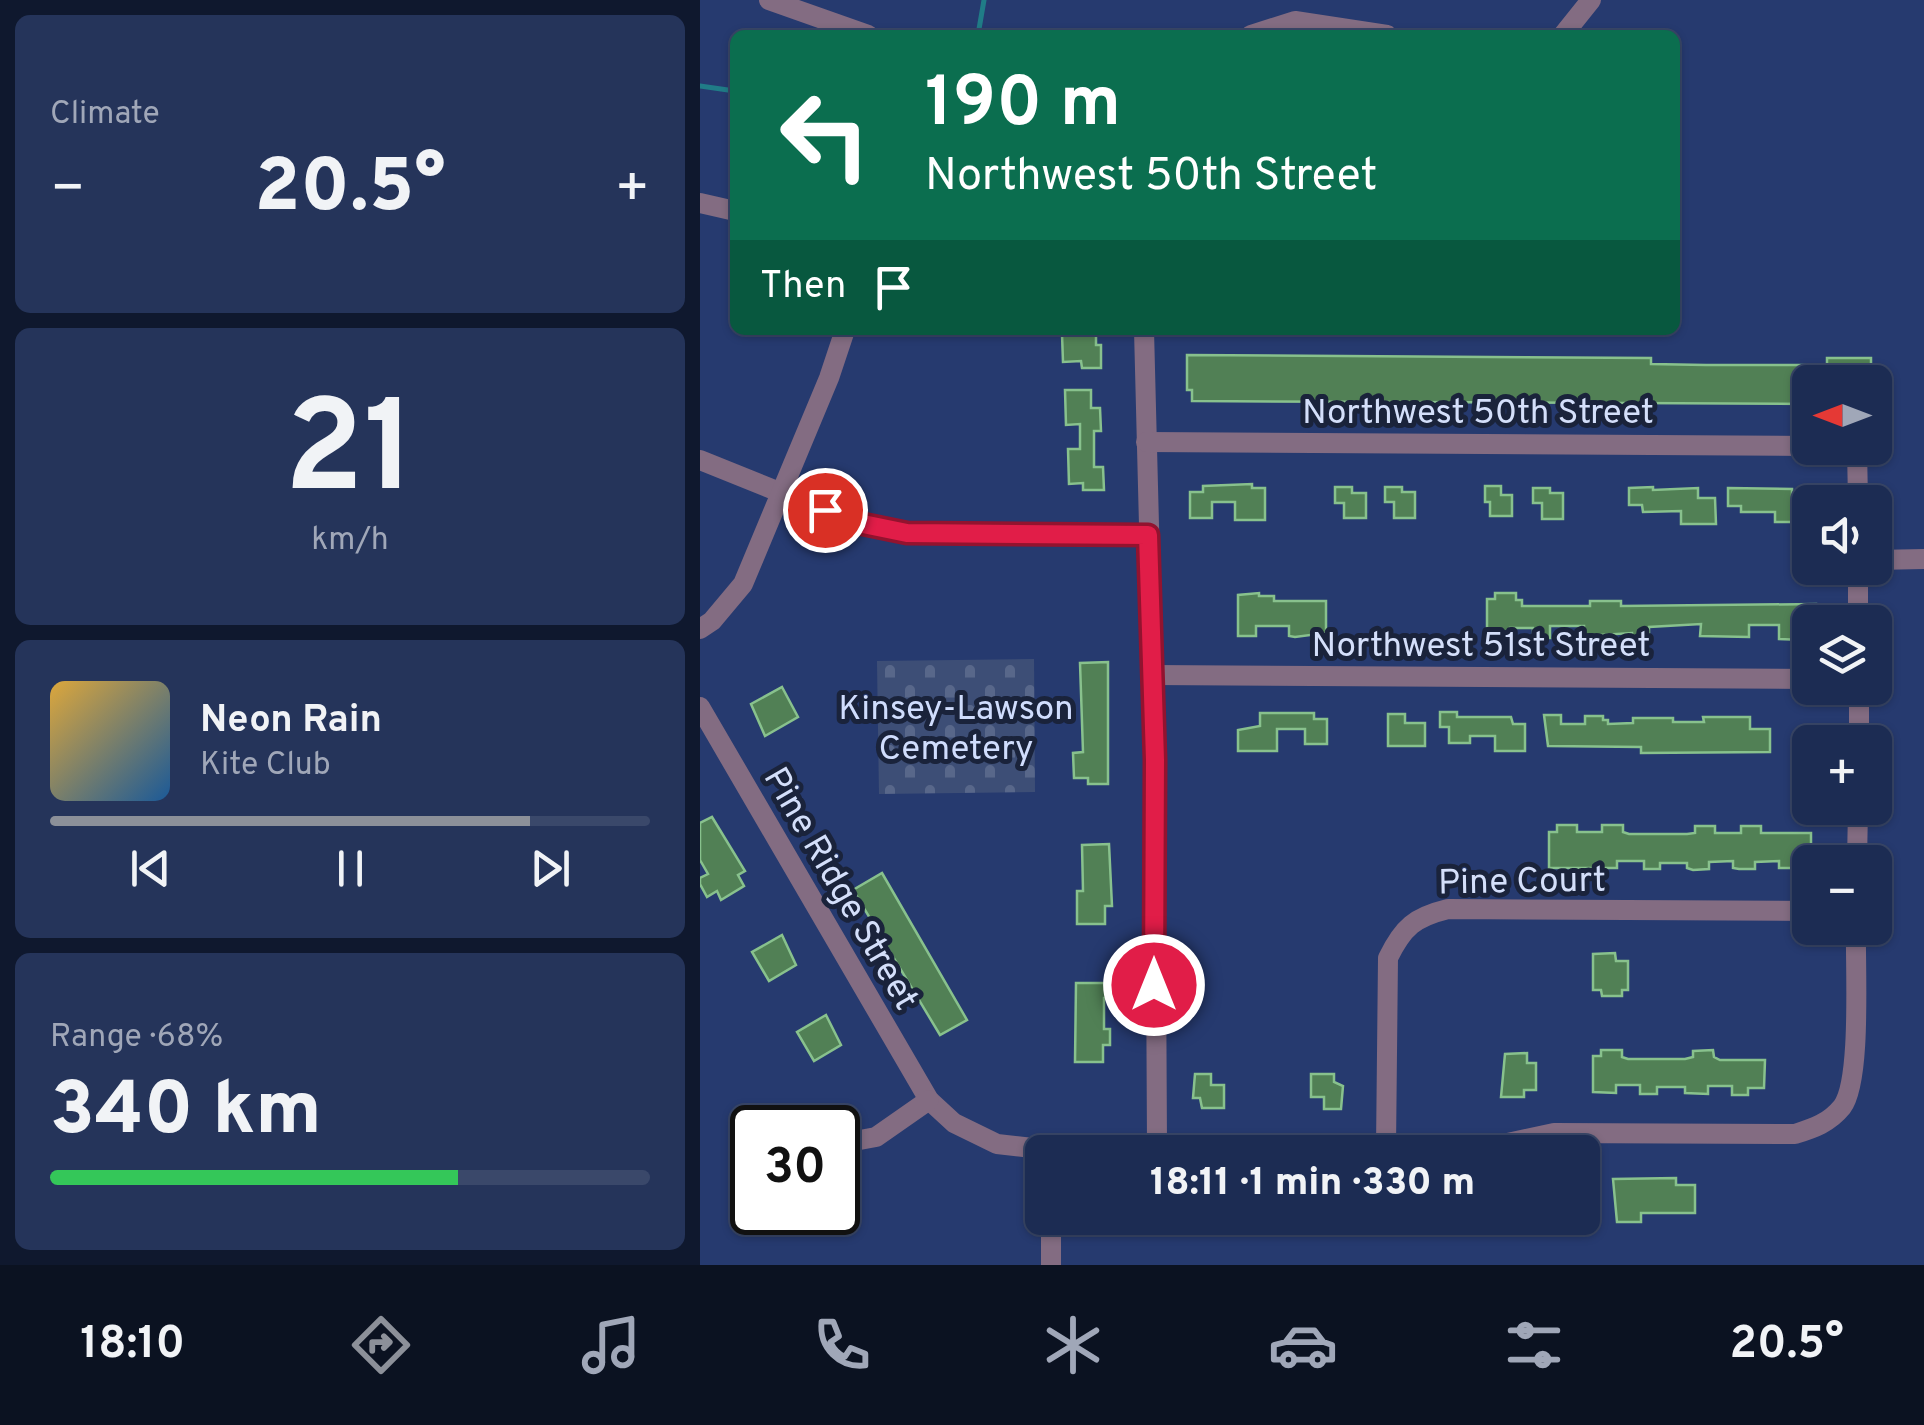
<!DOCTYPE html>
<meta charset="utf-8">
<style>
body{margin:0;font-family:Overpass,sans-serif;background:#25345a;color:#f1f3f6;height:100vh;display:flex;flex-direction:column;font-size:38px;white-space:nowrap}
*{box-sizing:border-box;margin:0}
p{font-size:32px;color:#a0a7b8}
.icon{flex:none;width:55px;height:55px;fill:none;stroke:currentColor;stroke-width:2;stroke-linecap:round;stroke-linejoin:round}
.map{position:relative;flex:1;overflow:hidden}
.drawer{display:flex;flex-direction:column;gap:15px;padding:15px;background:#0f182e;width:700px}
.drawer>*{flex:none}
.hud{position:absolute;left:30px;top:30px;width:950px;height:305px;border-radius:15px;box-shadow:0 2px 8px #0004,0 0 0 2px #3a486a;background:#0b6e4f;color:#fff;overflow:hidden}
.needle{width:65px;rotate:270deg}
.controls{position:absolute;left:1092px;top:365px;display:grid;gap:20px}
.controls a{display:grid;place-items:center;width:100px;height:100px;border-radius:15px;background:#1c2c53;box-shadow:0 2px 8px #0004,0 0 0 2px #3a486a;font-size:50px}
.speed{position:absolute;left:30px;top:1105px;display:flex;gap:20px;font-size:50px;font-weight:700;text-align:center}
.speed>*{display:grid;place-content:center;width:130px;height:130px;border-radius:50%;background:#1c2c53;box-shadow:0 2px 8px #0004,0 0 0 2px #3a486a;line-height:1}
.speed .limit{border:5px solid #111;border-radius:15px;background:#fff;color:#111}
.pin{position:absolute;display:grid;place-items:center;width:85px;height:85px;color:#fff;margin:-42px;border:5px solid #fff;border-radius:50%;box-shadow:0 2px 10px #0007}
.me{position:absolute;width:110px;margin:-55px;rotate:0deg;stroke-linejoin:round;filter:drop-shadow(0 0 8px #0008)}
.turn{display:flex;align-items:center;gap:35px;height:210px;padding:0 30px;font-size:45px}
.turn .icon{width:130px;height:130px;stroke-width:2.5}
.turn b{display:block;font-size:70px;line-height:85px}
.then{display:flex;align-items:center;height:95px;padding:0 30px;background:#0003;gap:20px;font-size:38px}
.big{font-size:75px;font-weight:800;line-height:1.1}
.drawer .widget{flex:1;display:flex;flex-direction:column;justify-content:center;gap:15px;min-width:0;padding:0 35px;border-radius:15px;background:#25345a}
.drawer .dial{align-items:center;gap:0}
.dial b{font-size:130px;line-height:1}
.song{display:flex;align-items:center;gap:30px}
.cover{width:120px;height:120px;border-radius:15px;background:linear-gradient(135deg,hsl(40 70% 55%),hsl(210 70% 35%))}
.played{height:10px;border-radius:5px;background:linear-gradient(90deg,#8c9099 80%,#3a486a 80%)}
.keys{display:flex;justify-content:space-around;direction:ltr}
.heat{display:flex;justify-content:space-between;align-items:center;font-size:55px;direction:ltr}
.charge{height:15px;border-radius:8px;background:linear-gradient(90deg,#34c759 68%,#3a486a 0)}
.trip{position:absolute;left:325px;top:1135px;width:575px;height:100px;border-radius:15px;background:#1c2c53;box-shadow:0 2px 8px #0004,0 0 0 2px #3a486a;font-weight:800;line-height:100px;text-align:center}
.tabs{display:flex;height:160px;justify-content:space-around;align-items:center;background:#0b1221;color:#a0a7b8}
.tabs .icon{width:70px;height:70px}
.tabs .active{color:#8c9099}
.tabs b{font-size:45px;color:#f1f3f6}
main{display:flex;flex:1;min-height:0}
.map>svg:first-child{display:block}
</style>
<main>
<section class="drawer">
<div class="widget"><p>Climate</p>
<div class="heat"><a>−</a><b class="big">20.5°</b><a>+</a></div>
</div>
<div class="widget dial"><b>21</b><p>km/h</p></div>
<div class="widget">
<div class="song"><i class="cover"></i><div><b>Neon Rain</b><p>Kite Club</p></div></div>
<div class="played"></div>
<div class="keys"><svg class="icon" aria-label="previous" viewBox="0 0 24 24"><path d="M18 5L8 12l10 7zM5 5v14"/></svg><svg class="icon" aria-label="pause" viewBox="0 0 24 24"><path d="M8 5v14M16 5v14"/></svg><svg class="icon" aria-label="next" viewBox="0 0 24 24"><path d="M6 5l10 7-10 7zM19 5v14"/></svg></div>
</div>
<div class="widget"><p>Range · 68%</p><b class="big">340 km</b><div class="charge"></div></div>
</section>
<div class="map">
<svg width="1224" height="1265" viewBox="0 0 1224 1265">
<defs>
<pattern id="cemetery-stones" width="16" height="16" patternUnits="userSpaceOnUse" patternTransform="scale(2.5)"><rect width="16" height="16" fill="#3d4e76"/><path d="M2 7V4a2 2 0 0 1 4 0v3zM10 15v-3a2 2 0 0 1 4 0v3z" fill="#58678a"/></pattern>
</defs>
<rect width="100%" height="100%" fill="#263a6f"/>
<!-- cemetery -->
<path fill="url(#cemetery-stones)" d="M334,659L335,792L179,794L177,661Z"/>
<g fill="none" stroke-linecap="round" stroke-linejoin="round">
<!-- stream -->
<g stroke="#207c87" stroke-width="5">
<path d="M278,35L284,0"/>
<path d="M0,86L35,91"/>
</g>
</g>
<!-- building -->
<g fill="#518055" stroke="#88c18d" stroke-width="2.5">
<path d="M396,333V345H401V368H382L381,361L363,362L362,334Z"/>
<path d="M487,355L951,358V364L1006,365H1127V358H1171V382H1110V404L492,401V390H487Z"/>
<path d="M365,390H391V408H400L401,431H394V467H403L404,490H383V483L369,484L368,449H380V424L366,425Z"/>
<path d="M552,484V488H565V520H535V502H512V518H490V492H503V486Z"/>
<path d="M785,486H801V495H812V516H790V502H785Z"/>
<path d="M635,487H652V493H666V518H644V503H635Z"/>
<path d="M685,487H702V492H715V518H694V502H685Z"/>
<path d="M953,487V490L998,488V498H1015L1016,524H981V511L943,512L942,505H929V488Z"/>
<path d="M833,488H850V493H863V519H842V503H833Z"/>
<path d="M1028,488L1092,489V501H1110V522H1075V512H1041V506H1028Z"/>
<path d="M559,593V596H574V601H626V633L595,637L589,636V626H556V636H538V595Z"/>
<path d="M795,593H816V600H822V606H890V601H921V606L1116,604V622H1110V636H1103V640L1079,639V625H1049V637L1000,636L1001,624L949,627V639H932V633L884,636V626H850V638H833V628H810V636H794L787,635V599H795Z"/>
<path d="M408,662V784H388V778H374L373,753L383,752L380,663Z"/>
<path d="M82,687L98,717L65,736L51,704Z"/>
<path d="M740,712H757V717H811L813,724H825V751H795V736H770V743H749V727H740Z"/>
<path d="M560,713H614V719H627V744H605V729H577V751H538V730L560,726Z"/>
<path d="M688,714H705V723H725V746H688Z"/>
<path d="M844,715H861V724H885V716H903V720H908V724L933,723V718H973V722H1004L1003,717H1050V729H1070V752L941,753V747L848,746Z"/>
<path d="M12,817L45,871L38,875L44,886L21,900L17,891L7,897L0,884V878L8,874L0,860V823Z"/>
<path d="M857,825H877V832H902V825H923V832L929,834H987L995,833V826H1015V833H1041V826H1061V833H1111V862H1095V868H1079V861L1055,862V869H1039L1033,868V861L1009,862V869L993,870L987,868V863H960V869H944V861H917V868H849V832H857Z"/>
<path d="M409,844L412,906H405V924H377V891H383L382,845Z"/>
<path d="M182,873L267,1020L240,1035L153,890Z"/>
<path d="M82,935L96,965L69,981L52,952Z"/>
<path d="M915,953L916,961H928V990H922V996H902L901,990H893V954Z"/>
<path d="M376,983H411V998H404V1029H410V1045H403V1062H375Z"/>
<path d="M126,1015L141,1045L114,1061L97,1032Z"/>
<path d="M901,1050H922V1057L928,1059H985L993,1057V1051L1013,1050L1014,1057L1020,1060H1065L1064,1088H1048V1095H1032V1086H1008V1094L985,1093V1087H957V1094H940V1085H916V1093L893,1092V1056H901Z"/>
<path d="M827,1053V1063H836V1090H824V1097H801L805,1054Z"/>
<path d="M495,1074H511V1085H524V1108H502L500,1098H493Z"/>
<path d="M611,1074H634V1082L643,1086L641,1109H624V1097H611Z"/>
<path d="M976,1178V1185H995V1213H941V1222H917L913,1179Z"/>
<path d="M606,1218H651L648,1230L626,1231H606Z"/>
</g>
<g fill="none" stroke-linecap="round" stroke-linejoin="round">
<!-- minor -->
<g stroke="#836c82" stroke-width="20">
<path d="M69,0L168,35"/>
<path d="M551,35L595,21L687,35"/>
<path d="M863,35L891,0"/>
<path d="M0,203L35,211"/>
<path d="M444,330L455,760L457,1146"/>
<path d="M446,442L1110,446"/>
<path d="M1157,448L1158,502"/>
<path d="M0,460L144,518L196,531L449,535"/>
<path d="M1175,560L1224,559"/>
<path d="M1158,568V622"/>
<path d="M0,629L12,621L43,584L129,378L145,330"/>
<path d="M452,675L1110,679"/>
<path d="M0,707L229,1100L254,1123L297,1144L351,1150L457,1146L780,1149L854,1133L1095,1134C1114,1128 1129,1123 1142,1107C1162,1081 1155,965 1156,928"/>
<path d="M1159,742V688"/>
<path d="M1157,862L1158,808"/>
<path d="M138,1144L176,1137L229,1100"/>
<path d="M686,1148L688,958C703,927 715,917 748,909L1110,911"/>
<path d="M351,1265V1218"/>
</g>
</g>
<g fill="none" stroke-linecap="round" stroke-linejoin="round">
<defs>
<path id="route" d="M125,510L163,524L207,533L448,535L455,760L454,985"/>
</defs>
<!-- route casing -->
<use href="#route" stroke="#92132f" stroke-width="25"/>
<!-- route -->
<use href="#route" stroke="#e11d48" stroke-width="18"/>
</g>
<g text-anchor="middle" stroke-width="10" stroke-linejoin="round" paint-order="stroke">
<!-- street labels -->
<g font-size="35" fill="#d4dffa" stroke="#1a233b">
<text x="778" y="423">Northwest 50th Street</text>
<text x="781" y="656">Northwest 51st Street</text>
<text transform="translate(822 880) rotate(-1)" y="12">Pine Court</text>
<text transform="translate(142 888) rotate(60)" y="12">Pine Ridge Street</text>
</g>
<!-- park labels -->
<g font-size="35" fill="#d0ddfd" stroke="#1a233b">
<text x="256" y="719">Kinsey-Lawson<tspan x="256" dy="40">Cemetery</tspan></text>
</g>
</g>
</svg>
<div class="controls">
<a><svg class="needle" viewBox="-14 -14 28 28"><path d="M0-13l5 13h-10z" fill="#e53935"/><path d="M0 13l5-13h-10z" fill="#a0a7b8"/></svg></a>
<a><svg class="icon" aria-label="sound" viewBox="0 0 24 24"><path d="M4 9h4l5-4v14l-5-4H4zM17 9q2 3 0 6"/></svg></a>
<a><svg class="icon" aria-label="layers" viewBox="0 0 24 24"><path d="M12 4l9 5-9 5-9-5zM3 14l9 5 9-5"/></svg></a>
<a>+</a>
<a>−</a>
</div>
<div class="speed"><div class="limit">30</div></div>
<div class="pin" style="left:125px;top:510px;background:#d93025"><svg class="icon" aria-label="arrive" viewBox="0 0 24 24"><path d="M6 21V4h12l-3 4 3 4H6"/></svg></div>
<svg class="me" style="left:454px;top:985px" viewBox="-20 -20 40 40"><circle r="17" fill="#e11d48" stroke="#fff" stroke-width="3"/><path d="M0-11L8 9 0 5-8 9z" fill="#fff"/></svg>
<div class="trip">18:11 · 1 min · 330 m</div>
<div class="hud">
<div class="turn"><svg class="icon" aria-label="left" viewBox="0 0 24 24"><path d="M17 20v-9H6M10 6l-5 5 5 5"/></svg><div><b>190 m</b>Northwest 50th Street</div></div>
<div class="then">Then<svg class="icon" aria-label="arrive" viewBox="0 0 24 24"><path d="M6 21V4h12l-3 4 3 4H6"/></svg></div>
</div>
</div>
</main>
<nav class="tabs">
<b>18:10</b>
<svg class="icon active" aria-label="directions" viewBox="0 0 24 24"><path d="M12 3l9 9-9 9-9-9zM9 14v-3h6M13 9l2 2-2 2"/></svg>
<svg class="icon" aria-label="music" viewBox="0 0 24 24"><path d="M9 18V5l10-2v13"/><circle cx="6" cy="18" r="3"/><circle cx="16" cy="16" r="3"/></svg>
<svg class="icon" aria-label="phone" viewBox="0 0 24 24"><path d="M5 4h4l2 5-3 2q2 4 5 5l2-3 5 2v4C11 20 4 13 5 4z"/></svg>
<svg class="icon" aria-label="climate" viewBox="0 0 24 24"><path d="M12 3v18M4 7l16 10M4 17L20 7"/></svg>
<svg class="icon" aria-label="car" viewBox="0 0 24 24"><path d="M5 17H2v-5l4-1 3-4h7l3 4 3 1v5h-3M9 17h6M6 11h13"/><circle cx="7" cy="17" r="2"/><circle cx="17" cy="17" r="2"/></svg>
<svg class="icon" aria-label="filters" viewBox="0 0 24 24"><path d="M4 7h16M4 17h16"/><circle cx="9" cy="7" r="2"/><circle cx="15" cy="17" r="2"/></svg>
<b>20.5°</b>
</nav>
